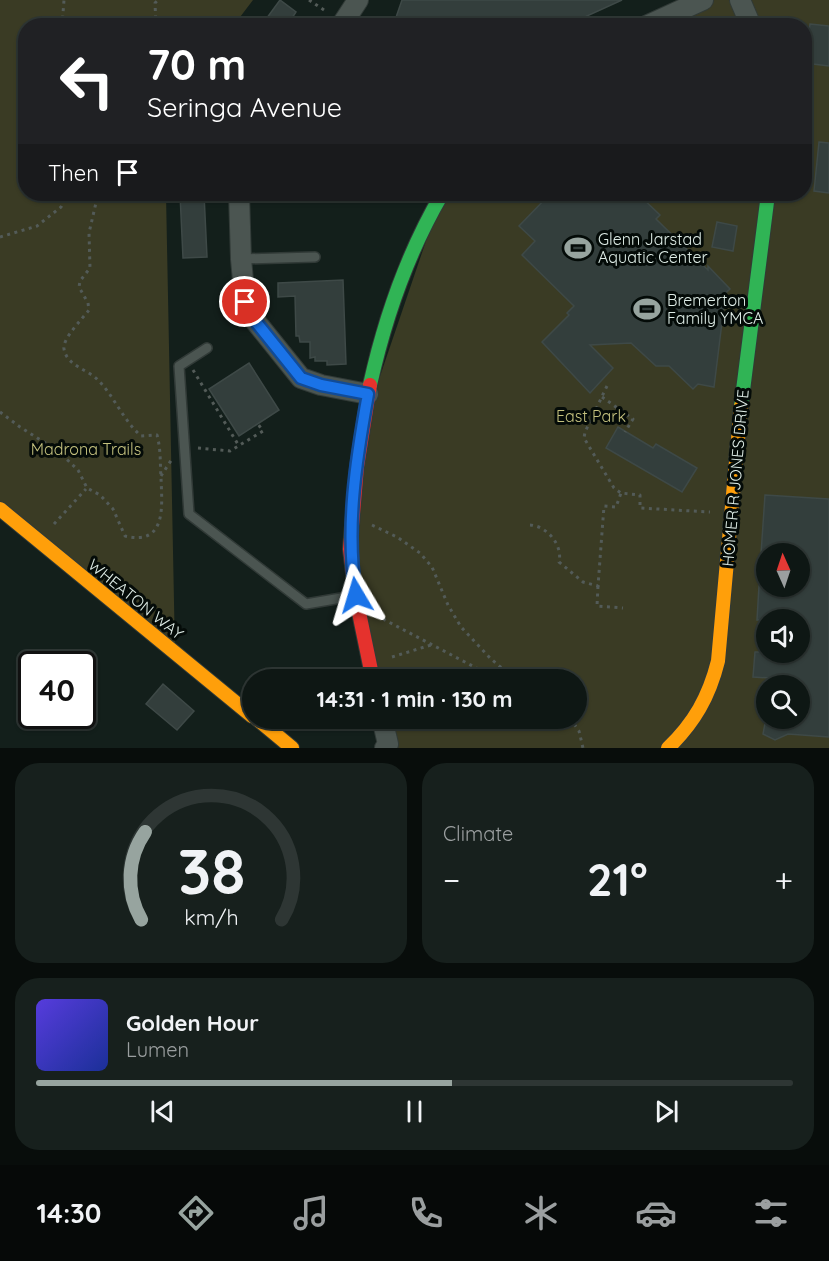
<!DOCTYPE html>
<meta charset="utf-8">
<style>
body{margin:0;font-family:Quicksand,sans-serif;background:#17201d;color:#f1f3f6;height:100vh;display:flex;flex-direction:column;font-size:22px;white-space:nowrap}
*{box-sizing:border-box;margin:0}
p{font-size:20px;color:#9b9fa0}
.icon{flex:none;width:33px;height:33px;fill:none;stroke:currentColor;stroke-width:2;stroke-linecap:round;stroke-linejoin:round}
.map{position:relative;height:748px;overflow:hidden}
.details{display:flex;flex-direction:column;gap:15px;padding:15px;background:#080d0b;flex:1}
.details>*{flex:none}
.top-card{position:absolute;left:18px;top:18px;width:794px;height:183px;border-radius:24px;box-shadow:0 2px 4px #0004,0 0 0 2px #2e3634;background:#202124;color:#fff;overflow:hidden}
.needle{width:39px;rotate:357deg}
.controls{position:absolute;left:756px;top:543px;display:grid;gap:12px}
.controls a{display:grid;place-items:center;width:54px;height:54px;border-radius:50%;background:#0e1714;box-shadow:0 2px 4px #0004,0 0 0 2px #2e3634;font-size:30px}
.speed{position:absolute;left:18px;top:651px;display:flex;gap:12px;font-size:30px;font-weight:700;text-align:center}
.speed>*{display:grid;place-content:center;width:78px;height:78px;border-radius:50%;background:#0e1714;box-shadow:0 2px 4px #0004,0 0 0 2px #2e3634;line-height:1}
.speed .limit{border:3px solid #111;border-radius:9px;background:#fff;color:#111}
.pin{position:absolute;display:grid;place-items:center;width:51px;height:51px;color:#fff;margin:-26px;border:3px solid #fff;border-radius:50%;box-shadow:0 2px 6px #0007}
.me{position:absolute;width:66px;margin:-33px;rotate:353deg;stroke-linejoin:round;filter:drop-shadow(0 0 4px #0008)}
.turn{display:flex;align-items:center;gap:21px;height:126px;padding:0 30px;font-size:27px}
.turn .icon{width:78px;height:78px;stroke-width:2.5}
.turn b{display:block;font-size:42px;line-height:51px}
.then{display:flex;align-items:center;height:57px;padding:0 30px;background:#0003;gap:12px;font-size:22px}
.big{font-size:45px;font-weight:700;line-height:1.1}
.details .tile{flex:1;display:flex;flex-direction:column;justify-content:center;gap:9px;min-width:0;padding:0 21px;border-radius:24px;background:#17201d}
.details .dial{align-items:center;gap:0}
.dial svg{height:156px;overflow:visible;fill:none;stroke:#2e3634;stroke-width:7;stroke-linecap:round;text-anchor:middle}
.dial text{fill:#f1f3f6;stroke:none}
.song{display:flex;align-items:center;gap:18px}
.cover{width:72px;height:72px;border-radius:9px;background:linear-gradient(135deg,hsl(250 70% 55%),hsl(230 70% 35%))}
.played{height:6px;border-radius:3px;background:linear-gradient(90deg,#97a49f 55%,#2e3634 55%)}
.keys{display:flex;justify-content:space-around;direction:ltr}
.heat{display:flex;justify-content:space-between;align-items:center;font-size:33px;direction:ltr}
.details .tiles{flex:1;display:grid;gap:15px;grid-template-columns:1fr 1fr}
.tile:last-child{grid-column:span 2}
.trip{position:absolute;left:242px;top:669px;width:345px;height:60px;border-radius:30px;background:#0e1714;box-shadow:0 2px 4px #0004,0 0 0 2px #2e3634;font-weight:700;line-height:60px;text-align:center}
.dock{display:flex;height:96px;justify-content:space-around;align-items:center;background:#060908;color:#9b9fa0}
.dock .icon{width:42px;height:42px}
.dock .selected{color:#97a49f}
.dock b{font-size:27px;color:#f1f3f6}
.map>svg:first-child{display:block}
</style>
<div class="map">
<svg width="829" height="748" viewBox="0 0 829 748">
<rect width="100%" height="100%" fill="#131f1b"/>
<!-- green -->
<g fill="#3a3b24" fill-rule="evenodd">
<path d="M0,0H253L234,25L26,26V194H166L175,653L0,509Z"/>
<path d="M703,0H829V748H385L382,719L576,718V680H373L357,607L361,432L442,194H804V26L646,25ZM766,554H800V586H766ZM766,620H800V652H766ZM766,686H800V718H766Z"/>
</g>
<!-- building -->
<g fill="#333e3c" stroke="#3e4947" stroke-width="1.5">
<path d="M280,0L296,12L287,26H261Z"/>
<path d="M402,0H622L565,26H393Z"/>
<path d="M810,24L829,26V66L805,63Z"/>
<path d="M819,142L829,143V193L814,191Z"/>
<path d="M180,194H204L207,257L183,258Z"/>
<path d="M550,194H638L660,215L656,219L708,270V266L730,289L719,299L724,306L714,387L698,384L693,389L669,366H656L631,343L590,345L613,368L590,393L542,342L569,315L567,313L574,306L522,255L535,241L519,226Z"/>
<path d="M717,222L737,226L733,251L712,247Z"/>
<path d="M343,280L346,364L327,365V361H315V357L310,358V342H300L299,336H296L295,296L278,297V283Z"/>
<path d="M249,363L279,410L239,436L209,389Z"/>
<path d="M618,427L653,448L656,444L697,468L682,492L606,448Z"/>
<path d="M765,495L829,499V737L788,734L775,740L763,734L766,718H800V686H769L770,678L753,677L755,652H800V620H757L759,586H800V554H761Z"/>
<path d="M163,684L194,711L177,730L146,704Z"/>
</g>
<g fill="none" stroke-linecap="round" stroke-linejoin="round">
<defs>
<g id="lane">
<path d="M241,259L315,257"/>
<path d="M207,348L179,366L189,514L306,604L353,596"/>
</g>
<g id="street">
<path d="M740,0L751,26"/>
<path d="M341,26L358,0"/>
<path d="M646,26L703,0"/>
<path d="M239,194L241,259L245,302L256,322L301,378L321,385L368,394"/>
<path d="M382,718L388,744L385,748"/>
</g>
<g id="fast">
<path d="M370,385C385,317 407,254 442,194"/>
<path d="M741,406L768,194"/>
</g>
<g id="slow">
<path d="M0,509L252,716"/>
<path d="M256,718L292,748"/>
<path d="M668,748C694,723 709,697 718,661L741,406"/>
</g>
<path id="jam" d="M370,385L357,467L350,549L356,598L373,680"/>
</defs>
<!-- lane casing -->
<use href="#lane" stroke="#313a37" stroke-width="12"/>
<!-- street casing -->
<use href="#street" stroke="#313a37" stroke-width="22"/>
<!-- fast casing -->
<use href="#fast" stroke="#313a37" stroke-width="16"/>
<!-- slow casing -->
<use href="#slow" stroke="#313a37" stroke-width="16"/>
<!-- jam casing -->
<use href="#jam" stroke="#313a37" stroke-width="16"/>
<!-- path -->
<g stroke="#535b58" stroke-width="3" stroke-dasharray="3 4.5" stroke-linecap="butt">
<path d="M309,0L327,12"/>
<path d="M62,26L64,0"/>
<path d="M156,26L155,3L158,0"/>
<path d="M0,237L37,226L61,207L68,194"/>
<path d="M193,370L239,446"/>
<path d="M607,386L585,432L584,438L614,488L621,493L640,495V508L710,512"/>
<path d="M602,397L633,419L625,432"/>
<path d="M0,412L20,427L58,451L78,470L87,488L100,495L113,509L125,536C167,546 162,506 161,478C160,463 161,450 157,435L141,436C123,420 114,396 98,380C87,369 67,366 64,349C62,339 83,318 89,310L88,303L79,287L80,281L90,268L89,233L98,194"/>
<path d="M198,448L230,451L263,431L258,424"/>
<path d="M161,476L172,459"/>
<path d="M54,524L86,489"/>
<path d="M372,525L397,537L420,553L432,567L448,605L461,627L491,659L516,680"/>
<path d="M530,525C547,526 563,545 559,562L583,582L598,586L604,506L616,507L621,493"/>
<path d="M598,586L597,606L623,608"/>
<path d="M383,619L484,672L503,678L512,677"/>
<path d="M392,657L431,645"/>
<path d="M570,718L579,731L583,748"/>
</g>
<!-- lane -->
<use href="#lane" stroke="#4b5551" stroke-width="9"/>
<!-- street -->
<use href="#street" stroke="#4b5551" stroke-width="20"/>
<!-- fast -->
<use href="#fast" stroke="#30b455" stroke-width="14"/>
<!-- slow -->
<use href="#slow" stroke="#ff9f0a" stroke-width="14"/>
<!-- jam -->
<use href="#jam" stroke="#e5322d" stroke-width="14"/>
</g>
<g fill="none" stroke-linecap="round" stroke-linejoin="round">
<defs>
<path id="route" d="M245,302L256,322L301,378L321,385L368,394C356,460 345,529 356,595"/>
</defs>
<!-- route casing -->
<use href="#route" stroke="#114b97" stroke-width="15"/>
<!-- route -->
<use href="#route" stroke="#1a73e8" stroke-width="10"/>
</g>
<!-- icons -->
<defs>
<symbol id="stadium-bare" viewBox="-9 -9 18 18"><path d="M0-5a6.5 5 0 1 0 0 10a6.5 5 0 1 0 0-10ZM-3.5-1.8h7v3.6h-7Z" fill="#97a49f" stroke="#040b08" stroke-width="2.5" paint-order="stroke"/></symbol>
</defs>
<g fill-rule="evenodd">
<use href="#stadium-bare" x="559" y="229" width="38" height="38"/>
<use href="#stadium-bare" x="628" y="290" width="38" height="38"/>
</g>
<g text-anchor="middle" stroke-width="6" stroke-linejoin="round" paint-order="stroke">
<!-- poi labels -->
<g font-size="16" fill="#deece6" stroke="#040b08" text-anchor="start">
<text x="598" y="245">Glenn Jarstad<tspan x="598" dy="18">Aquatic Center</tspan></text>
<text x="667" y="306">Bremerton<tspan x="667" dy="18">Family YMCA</tspan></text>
</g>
<!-- park labels -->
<g font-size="16" fill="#c5c27f" stroke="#040b08">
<text x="591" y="422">East Park</text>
<text x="86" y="455">Madrona Trails</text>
</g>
<!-- street labels -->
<g font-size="16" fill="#deece6" stroke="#040b08">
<text transform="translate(735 478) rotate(-85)" y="6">HOMER R JONES DRIVE</text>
<text transform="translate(136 599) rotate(39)" y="6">WHEATON WAY</text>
</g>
</g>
</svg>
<div class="controls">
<a><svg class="needle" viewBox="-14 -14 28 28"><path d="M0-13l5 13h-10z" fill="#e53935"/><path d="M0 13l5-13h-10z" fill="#9b9fa0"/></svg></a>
<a><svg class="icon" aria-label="sound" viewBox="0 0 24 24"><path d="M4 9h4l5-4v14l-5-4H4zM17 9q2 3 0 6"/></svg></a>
<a><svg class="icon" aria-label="search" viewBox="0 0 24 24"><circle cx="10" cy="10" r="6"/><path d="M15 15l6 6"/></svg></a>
</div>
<div class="speed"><div class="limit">40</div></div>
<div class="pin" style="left:245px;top:302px;background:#d93025"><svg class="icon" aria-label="arrive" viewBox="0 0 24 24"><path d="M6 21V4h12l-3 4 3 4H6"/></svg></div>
<svg class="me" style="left:356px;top:595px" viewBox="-20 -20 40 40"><path d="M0-17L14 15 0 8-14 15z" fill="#1a73e8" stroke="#fff" stroke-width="4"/></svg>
<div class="trip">14:31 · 1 min · 130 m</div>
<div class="top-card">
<div class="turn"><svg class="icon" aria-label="left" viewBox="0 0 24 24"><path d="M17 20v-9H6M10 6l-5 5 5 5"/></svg><div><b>70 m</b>Seringa Avenue</div></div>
<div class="then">Then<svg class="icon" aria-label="arrive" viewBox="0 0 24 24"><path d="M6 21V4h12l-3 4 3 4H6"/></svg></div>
</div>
</div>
<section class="details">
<div class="tiles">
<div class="tile dial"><svg viewBox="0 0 100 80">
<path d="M14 69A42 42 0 1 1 86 69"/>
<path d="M14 69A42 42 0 0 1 16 24" stroke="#97a49f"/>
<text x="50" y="56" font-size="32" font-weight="700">38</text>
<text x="50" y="72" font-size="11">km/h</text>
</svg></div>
<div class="tile"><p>Climate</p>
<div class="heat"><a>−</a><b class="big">21°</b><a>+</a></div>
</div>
<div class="tile">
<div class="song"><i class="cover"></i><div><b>Golden Hour</b><p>Lumen</p></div></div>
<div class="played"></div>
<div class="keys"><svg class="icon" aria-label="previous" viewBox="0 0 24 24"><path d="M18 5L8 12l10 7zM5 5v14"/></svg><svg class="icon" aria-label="pause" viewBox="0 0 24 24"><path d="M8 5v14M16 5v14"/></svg><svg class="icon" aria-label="next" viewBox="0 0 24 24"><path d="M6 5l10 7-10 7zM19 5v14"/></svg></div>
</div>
</div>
</section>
<nav class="dock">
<b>14:30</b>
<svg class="icon selected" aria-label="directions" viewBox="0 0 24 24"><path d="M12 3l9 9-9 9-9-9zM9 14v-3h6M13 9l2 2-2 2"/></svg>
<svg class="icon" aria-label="music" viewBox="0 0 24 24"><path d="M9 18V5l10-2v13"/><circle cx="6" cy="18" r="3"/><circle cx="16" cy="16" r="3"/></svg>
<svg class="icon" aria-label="phone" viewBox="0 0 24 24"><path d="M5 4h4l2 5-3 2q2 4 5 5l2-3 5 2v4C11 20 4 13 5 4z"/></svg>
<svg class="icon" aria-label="climate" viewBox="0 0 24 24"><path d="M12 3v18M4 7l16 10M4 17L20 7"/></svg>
<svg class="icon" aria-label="car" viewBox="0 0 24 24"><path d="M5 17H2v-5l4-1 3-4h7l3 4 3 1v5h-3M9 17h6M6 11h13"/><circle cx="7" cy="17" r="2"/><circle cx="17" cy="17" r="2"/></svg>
<svg class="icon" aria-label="filters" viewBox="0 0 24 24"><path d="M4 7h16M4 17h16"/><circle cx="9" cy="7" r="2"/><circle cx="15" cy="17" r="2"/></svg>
</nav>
